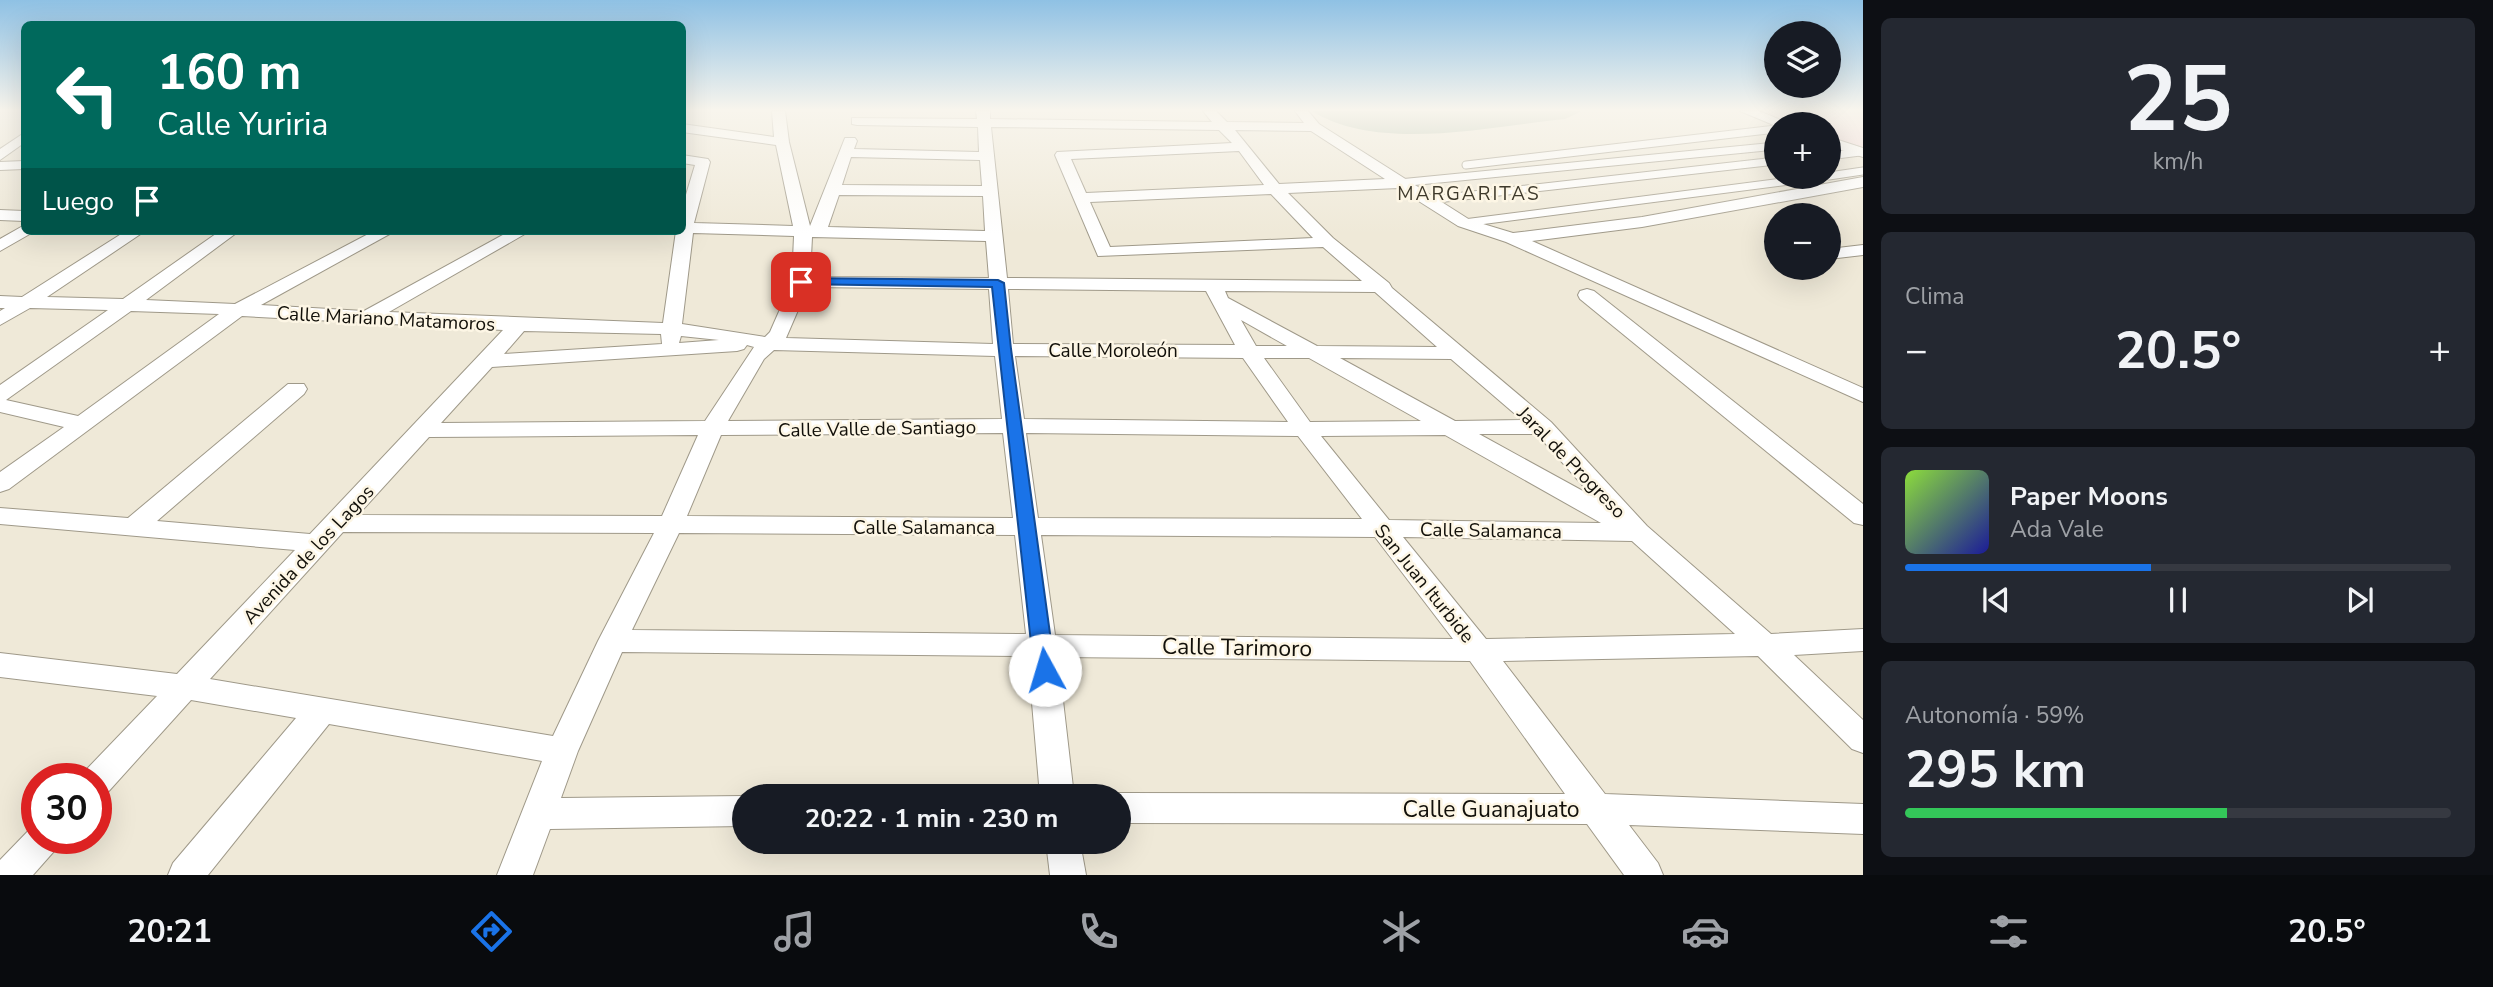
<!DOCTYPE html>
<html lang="es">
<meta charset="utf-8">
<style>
body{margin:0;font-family:"Nunito Sans",sans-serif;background:#242831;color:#f1f3f6;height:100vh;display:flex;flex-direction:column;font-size:26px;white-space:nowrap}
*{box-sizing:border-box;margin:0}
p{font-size:23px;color:#9ea1a6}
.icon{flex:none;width:38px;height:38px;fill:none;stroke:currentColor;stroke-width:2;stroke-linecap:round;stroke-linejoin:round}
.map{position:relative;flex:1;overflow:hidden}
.panel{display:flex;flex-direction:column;gap:18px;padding:18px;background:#0d0f14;width:630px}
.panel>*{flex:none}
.banner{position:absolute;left:21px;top:21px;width:665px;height:214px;border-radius:10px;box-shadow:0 7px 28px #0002;background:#00695c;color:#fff;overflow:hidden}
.tools{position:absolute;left:1764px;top:21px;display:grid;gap:14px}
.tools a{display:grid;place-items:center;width:77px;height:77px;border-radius:50%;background:#171b24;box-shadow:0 7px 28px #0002;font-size:35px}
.speed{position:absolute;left:21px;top:763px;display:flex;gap:14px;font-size:35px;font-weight:700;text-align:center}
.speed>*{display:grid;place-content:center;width:91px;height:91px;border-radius:50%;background:#171b24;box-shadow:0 7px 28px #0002;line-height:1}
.speed .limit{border:10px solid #d22;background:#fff;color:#111}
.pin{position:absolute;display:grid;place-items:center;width:60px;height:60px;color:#fff;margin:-30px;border-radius:14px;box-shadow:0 4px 10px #0006}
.me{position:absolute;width:77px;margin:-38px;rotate:354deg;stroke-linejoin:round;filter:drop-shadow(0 0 5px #0008)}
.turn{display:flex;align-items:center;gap:24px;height:147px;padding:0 21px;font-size:32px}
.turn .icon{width:91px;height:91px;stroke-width:2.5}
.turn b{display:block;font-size:49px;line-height:60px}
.then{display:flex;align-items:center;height:66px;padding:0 21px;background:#0003;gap:14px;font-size:26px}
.big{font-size:52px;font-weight:700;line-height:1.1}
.panel .widget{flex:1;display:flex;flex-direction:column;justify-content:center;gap:10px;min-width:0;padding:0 24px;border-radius:10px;background:#242831}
.panel .dial{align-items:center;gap:0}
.dial b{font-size:91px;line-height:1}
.song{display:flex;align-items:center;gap:21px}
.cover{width:84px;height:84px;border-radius:10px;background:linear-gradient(135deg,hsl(90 70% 55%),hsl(240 70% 35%))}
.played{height:7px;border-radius:4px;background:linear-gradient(90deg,#1a73e8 45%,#363941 45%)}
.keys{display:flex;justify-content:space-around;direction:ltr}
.heat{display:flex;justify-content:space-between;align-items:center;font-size:38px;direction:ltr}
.charge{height:10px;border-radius:5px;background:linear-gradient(90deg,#34c759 59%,#363941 0)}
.trip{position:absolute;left:732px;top:784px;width:399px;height:70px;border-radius:35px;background:#171b24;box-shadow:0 7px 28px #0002;font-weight:700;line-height:70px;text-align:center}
.dock{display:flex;height:112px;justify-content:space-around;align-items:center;background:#090b0e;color:#9ea1a6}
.dock .icon{width:49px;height:49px}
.dock .on{color:#1a73e8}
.dock b{font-size:32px;color:#f1f3f6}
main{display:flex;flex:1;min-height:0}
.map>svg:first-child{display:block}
</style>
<main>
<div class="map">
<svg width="1863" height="875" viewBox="0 0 1863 875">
<rect width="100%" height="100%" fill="#efe9d8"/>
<!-- education -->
<path fill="#f3d8d9" d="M1750,111H1863V152L1829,140V124H1787Z"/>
<!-- green -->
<path fill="#b5c1ac" d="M1312,111H1582L1565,119C1491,126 1378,153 1312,111Z"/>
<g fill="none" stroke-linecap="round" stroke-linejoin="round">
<defs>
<g id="service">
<path d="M1829,156L1860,152"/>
<path d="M1466,165L1776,129"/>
<path d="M1829,176L1863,171"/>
<path d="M1399,183L1776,146"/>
<path d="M1428,200L1776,161"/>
<path d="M1464,223L1821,177"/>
</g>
<g id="minor">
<path d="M772,111H785L789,142L810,226L845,138H855L857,141L854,149L979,152L978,127L857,125L852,124V118L977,119L976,111H990V119L1212,122L1203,111H1216L1227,122L1304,123L1295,111H1308L1319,124L1470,220L1513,233L1642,217L1863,177V187L1642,227L1532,241L1863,388V402L1506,242L1458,226L1398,188L1288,193L1333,238L1389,283L1392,288L1551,422L1647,526L1771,634L1863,629V651L1794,655L1863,720V753L1852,749L1758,656L1503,661L1605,794L1863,804V834L1629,825L1658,863L1663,875H1624L1587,824L1118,823V796H1109L1118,793L1565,794L1470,661L1058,657L1074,796H1040L1028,656L622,652L578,751L561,798L744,796V826L550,829L533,875H497L542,761L329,724L208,875H168L173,863L296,718L191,700L108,792L96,796V779H81L84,772L157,696L0,677V653L177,674L295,550L0,524V508L128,518L288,384H304L307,389L304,394L157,521L310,534L503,330L242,316L9,489L0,492V472L64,427L0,412V385L108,310L30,308L0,325V311L5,308H0V296L22,297L126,231H145L47,297L123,299L220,231H239L146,300L235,304L374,231H395L261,305L364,311L510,231H530L389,312L663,323L676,231H682V208L695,165L682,163V155L708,159L710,162L694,223L793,226L776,145L682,132V124L774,137ZM991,127L1219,130L1232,143L1057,152L1055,155L1098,256L1323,247L1362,281L1007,278ZM1235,130L1311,131L1385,179L1279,184ZM1239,151L1264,185L1086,193L1071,159ZM851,157L980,160L982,186L842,185ZM1271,194L1313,238L1110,247L1090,202ZM839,195L983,196L985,231L828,227ZM693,233L794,236L792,282L770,332L765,337L682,324ZM812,237L986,241L989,278L810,277ZM808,287L989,289L993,344L786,338ZM1008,289L1206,291L1235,345L1013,344ZM1225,291L1375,292L1437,347L1317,346L1228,298ZM131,311L219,314L78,416L6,400ZM1241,320L1287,346H1256ZM524,331L661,334L662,344L504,354ZM681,336L719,340L679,343ZM747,345L754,347L705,421L441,423L492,367L737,351L744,349ZM774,350L995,356L1002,419L728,421L764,359ZM1015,356L1243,358L1288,422L1024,419ZM1264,358H1309L1421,421L1310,422ZM1340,358L1451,359L1522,420L1455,421ZM1003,433L1013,518L687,516L721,435ZM1026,433L1298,436L1362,519L1038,518ZM1479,434H1537L1592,496ZM698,435L662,516L358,515L429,437ZM1445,435L1601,523L1389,520L1321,436ZM343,532L654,533L598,641L553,736L210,679ZM679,533L1015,535L1026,634L632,630ZM1041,535L1375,537L1453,639L1055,635ZM1403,537L1632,541L1735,634L1486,639Z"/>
<path d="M1740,111H1759L1790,124L1776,126Z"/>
<path d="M24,133V143L0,160V149Z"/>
<path d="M1829,137L1863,148V157L1829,146Z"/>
<path d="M24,161V169L0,170V162Z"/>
<path d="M0,210L24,211V221L0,220Z"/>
<path d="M21,227H24V231H35L0,251V239Z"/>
<path d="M1863,245V255L1829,259V249Z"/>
<path d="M1587,289L1594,291L1863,504V525L1854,523L1580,299L1578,295L1580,291Z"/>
<path d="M37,825V838H61L56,849L33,875H0V860L32,827Z"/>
<path d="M1046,842H1080L1086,875H1050Z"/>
</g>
</defs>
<!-- service casing -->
<use href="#service" stroke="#9f9989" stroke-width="9"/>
<!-- minor casing -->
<use href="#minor" stroke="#9f9989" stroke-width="2"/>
<!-- service -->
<use href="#service" stroke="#fff" stroke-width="7"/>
<!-- minor -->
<use href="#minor" fill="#fff" fill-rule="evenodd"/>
</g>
<!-- sky -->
<linearGradient id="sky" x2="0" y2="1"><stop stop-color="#8fc1e4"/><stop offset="0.47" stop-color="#f8f5ed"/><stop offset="1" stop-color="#f8f5ed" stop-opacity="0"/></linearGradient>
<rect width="1863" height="234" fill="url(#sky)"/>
<!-- route -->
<path fill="#1a73e8" stroke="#114b97" stroke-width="2" d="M801,278L998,280L1004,283L1011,349L1055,670L1052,676L1045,679L1037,676L1034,670L992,287L796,284V279Z"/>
<g text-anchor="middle" stroke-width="5" stroke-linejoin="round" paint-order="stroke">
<!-- far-quarter labels -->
<g font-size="19" letter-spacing="2" fill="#3e392b" stroke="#fdf6e5">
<text x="1469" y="200">MARGARITAS</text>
</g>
<!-- street labels -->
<g font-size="19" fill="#12100a" stroke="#fdf6e5">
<text transform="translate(386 318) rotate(3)" y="7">Calle Mariano Matamoros</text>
<text x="1113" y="357">Calle Moroleón</text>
<text transform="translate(877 428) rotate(-1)" y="7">Calle Valle de Santiago</text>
<text transform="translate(1572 462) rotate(46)" y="7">Jaral de Progreso</text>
<text x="924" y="534">Calle Salamanca</text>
<text transform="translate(1491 530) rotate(1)" y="7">Calle Salamanca</text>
<text transform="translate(308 554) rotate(-47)" y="7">Avenida de los Lagos</text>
<text transform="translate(1425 583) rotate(51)" y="7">San Juan Iturbide</text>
</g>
<!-- near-street labels -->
<g font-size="23" fill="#12100a" stroke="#fdf6e5">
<text transform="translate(1237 647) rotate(1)" y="8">Calle Tarimoro</text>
<text x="1491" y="817">Calle Guanajuato</text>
</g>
</g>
</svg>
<div class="tools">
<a><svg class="icon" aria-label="layers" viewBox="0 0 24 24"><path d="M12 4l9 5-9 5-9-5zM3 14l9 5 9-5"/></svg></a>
<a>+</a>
<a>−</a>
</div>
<div class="speed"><div class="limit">30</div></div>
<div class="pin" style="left:801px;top:282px;background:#d93025"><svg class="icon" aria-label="arrive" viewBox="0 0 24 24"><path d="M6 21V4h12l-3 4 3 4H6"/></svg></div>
<svg class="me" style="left:1045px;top:670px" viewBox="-20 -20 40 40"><circle r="19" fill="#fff"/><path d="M0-13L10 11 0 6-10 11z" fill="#1a73e8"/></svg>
<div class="trip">20:22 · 1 min · 230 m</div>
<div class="banner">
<div class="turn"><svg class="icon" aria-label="left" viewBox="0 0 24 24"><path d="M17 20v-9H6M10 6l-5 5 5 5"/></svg><div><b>160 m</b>Calle Yuriria</div></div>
<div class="then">Luego<svg class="icon" aria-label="arrive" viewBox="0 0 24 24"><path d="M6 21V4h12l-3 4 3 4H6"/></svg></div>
</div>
</div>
<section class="panel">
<div class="widget dial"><b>25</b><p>km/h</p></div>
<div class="widget"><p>Clima</p>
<div class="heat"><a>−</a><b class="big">20.5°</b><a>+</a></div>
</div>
<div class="widget">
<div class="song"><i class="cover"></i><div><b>Paper Moons</b><p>Ada Vale</p></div></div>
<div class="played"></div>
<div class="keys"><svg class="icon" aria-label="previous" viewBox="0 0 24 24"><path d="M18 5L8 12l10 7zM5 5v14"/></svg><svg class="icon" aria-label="pause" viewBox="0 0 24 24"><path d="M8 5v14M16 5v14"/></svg><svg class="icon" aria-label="next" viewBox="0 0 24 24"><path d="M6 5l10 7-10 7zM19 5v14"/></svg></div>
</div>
<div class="widget"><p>Autonomía · 59%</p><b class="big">295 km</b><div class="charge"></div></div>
</section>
</main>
<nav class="dock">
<b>20:21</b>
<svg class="icon on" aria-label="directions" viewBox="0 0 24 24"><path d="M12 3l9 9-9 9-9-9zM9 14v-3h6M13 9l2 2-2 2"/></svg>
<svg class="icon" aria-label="music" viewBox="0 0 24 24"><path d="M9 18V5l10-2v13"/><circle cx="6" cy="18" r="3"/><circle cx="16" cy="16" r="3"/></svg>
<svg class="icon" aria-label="phone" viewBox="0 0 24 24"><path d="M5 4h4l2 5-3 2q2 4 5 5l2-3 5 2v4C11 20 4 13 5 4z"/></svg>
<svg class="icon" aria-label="climate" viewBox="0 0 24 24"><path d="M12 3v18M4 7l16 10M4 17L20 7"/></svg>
<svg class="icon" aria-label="car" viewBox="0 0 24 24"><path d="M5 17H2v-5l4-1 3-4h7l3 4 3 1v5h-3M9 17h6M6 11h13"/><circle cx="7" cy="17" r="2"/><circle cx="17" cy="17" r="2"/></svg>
<svg class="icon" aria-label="filters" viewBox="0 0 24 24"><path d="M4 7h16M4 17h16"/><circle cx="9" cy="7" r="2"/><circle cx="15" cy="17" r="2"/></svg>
<b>20.5°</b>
</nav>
